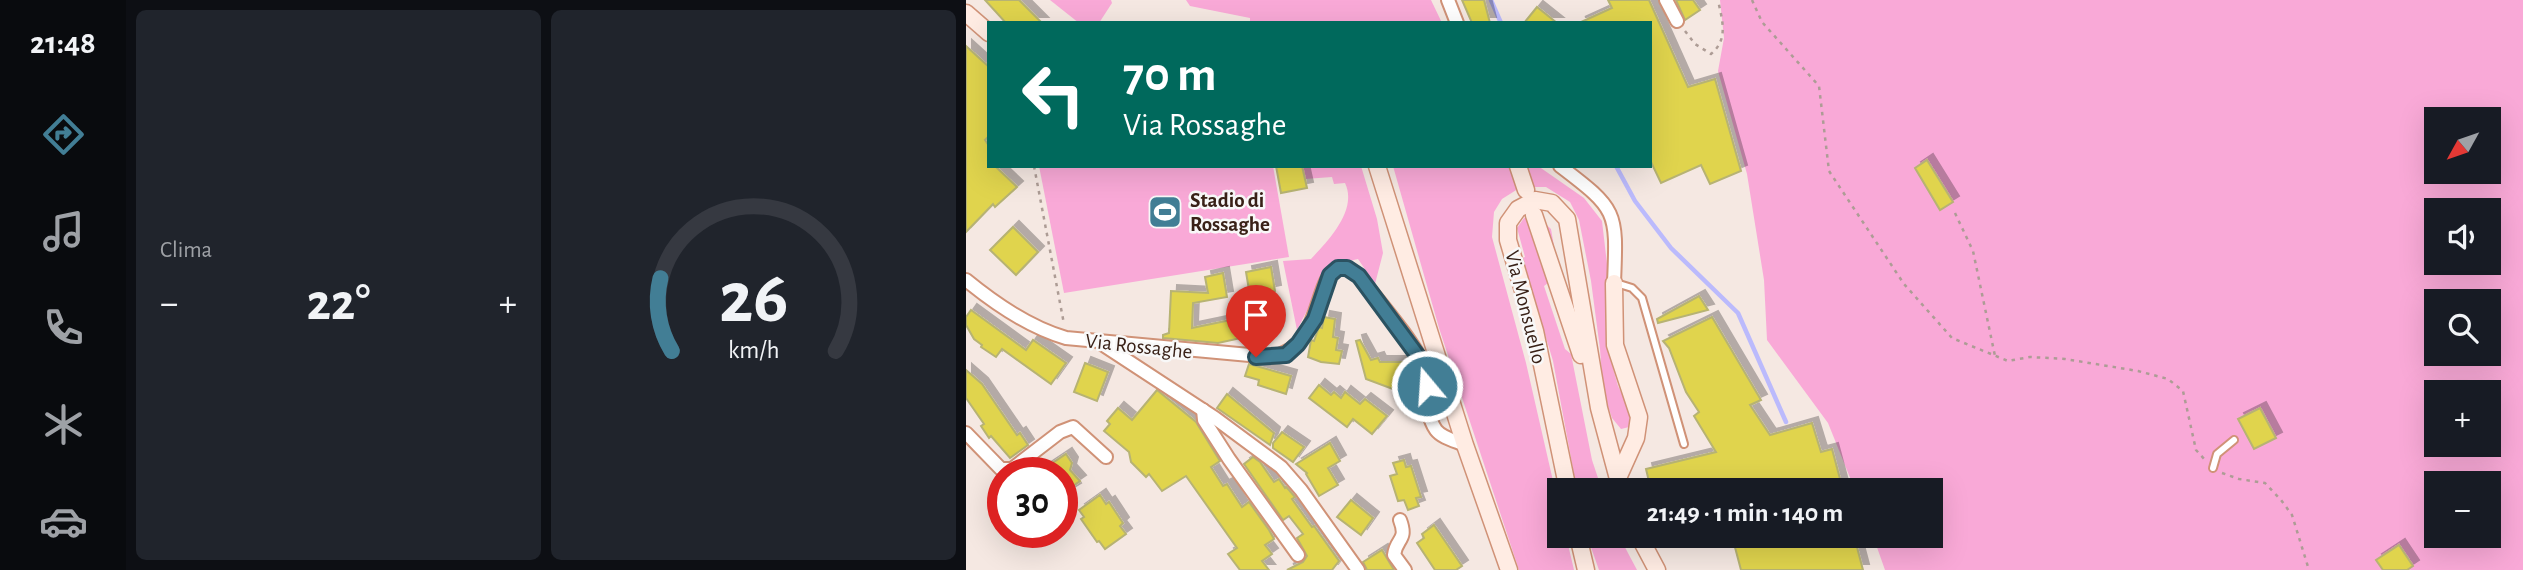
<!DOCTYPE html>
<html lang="it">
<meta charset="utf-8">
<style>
body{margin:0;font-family:"Alegreya Sans",sans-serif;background:#20242c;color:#f1f3f6;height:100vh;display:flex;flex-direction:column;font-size:26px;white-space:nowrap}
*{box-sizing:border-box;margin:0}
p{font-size:23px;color:#9ea1a6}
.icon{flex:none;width:38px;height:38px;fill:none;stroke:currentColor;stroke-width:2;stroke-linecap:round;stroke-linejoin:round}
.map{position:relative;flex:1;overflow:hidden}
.panel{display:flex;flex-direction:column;gap:10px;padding:10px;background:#0d0f14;width:840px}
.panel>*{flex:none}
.top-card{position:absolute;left:21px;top:21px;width:665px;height:147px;border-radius:0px;box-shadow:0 7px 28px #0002;background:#00695c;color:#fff;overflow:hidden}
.needle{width:46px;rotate:230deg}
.tools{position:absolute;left:1458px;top:107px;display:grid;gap:14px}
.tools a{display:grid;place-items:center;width:77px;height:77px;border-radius:0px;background:#171b24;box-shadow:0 7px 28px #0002;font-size:35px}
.speed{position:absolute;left:21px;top:457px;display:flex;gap:14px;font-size:35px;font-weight:700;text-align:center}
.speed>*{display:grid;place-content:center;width:91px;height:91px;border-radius:50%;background:#171b24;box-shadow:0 7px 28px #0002;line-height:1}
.speed .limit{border:10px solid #d22;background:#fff;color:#111}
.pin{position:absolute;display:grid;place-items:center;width:60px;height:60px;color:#fff;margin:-72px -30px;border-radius:50% 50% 50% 0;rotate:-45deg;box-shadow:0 0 7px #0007}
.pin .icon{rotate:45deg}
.me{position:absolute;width:77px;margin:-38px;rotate:342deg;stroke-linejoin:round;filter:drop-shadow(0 0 5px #0008)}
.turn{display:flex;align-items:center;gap:24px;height:147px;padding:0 21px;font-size:32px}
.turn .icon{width:91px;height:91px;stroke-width:2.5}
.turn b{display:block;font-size:49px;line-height:60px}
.big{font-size:52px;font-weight:600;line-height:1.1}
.panel .widget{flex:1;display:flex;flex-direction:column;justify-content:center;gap:10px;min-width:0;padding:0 24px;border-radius:10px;background:#20242c}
.panel .dial{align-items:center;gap:0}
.dial svg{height:182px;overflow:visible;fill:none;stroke:#363941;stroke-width:7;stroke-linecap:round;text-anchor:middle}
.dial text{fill:#f1f3f6;stroke:none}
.heat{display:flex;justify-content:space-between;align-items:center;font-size:38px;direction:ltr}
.panel .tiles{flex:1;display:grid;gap:10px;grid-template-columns:repeat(2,1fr)}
.trip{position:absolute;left:581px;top:478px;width:396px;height:70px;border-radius:0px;background:#171b24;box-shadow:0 7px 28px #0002;font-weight:600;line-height:70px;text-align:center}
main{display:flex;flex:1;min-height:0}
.dock{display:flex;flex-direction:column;width:126px;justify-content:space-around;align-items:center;background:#090b0e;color:#9ea1a6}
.dock .icon{width:49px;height:49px}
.dock .on{color:#427e95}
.dock b{font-size:32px;color:#f1f3f6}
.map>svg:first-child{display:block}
</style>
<main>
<nav class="dock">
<b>21:48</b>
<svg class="icon on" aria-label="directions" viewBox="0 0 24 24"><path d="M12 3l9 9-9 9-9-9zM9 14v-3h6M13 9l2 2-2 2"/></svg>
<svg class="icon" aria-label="music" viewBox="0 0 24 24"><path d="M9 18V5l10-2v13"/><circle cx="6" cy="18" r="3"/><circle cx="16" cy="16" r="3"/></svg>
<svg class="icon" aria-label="phone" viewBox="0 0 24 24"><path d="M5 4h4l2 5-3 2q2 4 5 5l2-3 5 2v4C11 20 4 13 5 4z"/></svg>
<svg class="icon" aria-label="climate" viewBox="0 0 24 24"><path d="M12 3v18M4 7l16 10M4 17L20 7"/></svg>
<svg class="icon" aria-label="car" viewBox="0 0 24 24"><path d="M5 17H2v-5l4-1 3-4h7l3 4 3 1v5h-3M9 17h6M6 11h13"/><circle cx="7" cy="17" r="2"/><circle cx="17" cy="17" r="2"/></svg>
</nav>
<section class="panel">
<div class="tiles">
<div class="widget"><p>Clima</p>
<div class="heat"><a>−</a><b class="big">22°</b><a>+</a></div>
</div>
<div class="widget dial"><svg viewBox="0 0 100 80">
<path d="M14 69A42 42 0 1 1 86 69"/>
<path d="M14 69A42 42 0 0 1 9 37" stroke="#427e95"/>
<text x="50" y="56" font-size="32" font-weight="700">26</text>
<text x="50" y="72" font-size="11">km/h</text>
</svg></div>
</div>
</section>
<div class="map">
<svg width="1557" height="570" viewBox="0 0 1557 570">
<defs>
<filter id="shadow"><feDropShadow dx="6" dy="-6" stdDeviation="0" flood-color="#0004"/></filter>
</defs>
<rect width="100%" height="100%" fill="#f5e8e2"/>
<!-- green -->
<g fill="#f9a9d7" fill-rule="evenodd">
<path d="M84,0H145L146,3L133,23H113Z"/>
<path d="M220,0H465L476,23H284V18L224,6Z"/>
<path d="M754,0H1557V570H919L907,536H964V490H889L862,423L801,340L798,280L781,174L752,71L758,38ZM1470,119H1522V172H1470ZM1470,210H1522V262H1470ZM1470,301H1522V354H1470ZM1470,392H1522V444H1470ZM1470,483H1522V536H1470Z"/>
<path d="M73,166H307L323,257L98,293Z"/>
<path d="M336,166H395L411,219L417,253L409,284L392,259L374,263L355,283L331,330L317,261L345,259C362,241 392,210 379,183L368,184L366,177L339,179Z"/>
<path d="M427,166H572L618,198L636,221L641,264V347L652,386L664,410L663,427L655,429L646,418L637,391L634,349L625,281L613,220L604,202L580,187H555L536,199L528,212L526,237L560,363L593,507V536H600L608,570H553L473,328Z"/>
<path d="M558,218H573L585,229L593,275L578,286L599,349L605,354L626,460L636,490H611L587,361L556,258L559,257L551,228Z"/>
<path d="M621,536H653L671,570H633Z"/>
</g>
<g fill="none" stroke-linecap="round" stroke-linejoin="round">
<!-- stream -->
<g stroke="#bbbafc" stroke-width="4.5">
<path d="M525,0L535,23"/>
<path d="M650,166L669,201L705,248L772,313L820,422"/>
</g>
</g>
<!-- building -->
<g fill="#e0d44d" stroke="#b7b373" stroke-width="2" filter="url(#shadow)">
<path d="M19,0H53L76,23H40Z"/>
<path d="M496,0H518L524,23H506Z"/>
<path d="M642,0H683L722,87L749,79L775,171L744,184L735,165L695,183L684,160V23H613L646,8Z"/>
<path d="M710,0H727L734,10L719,20Z"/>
<path d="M571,7L591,23H558Z"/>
<path d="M0,46L23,67V136L19,140L23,146V166H29L51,187L29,207L27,204L0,232Z"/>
<path d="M961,160L987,202L974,210L949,168Z"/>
<path d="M310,166H336L341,188L315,193Z"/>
<path d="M47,227L72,252L50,275L24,250Z"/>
<path d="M305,267L309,291L284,296L280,272Z"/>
<path d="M257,273L261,297L227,303L226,328L303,312L307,331L252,343L197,338V335L203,333L205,291L242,293L239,277Z"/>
<path d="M733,296L742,310L692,323L691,319Z"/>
<path d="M5,310L60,350L67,340L100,363L85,384L36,349L30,357L15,347L16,345L8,339L0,325V317Z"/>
<path d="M358,317L369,319L367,337L372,338L370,350L376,351L373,364L355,362L342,357L345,340L348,341L353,327L356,328Z"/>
<path d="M746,317L795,400L784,405L804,435L846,423L855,452L866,449L877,490H685L680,469L750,452L728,416L733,412L720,392L703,348L697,341Z"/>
<path d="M394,340L405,360L412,358L414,362H436L437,380H435V392L400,379L390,341Z"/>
<path d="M119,363L142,372L131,401L108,392Z"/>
<path d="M283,364L325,376L320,394L292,385L293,380L279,376Z"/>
<path d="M0,370L16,384L51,435L54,433L62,445L44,458L25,436L23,438L15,426L18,424L0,398Z"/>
<path d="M353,385L365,395L368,392L375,398L379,392L394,404L399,399L421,416L406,434L387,419L381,427L343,398Z"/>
<path d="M191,390L230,422L254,461L245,467L257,486L261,484L276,507L283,502L303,530L308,539L299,545L306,554L296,561L303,570H274L262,554L271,548L220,476L196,491L183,474L180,477L165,462L163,452L138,431L144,424L141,421L152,408L166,420Z"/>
<path d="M261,394L308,433L304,445L251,408Z"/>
<path d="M1294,408L1310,438L1288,449L1272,419Z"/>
<path d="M316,432L338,447L327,462L307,448V443Z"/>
<path d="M364,443L374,461L362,468L372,485L353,496L340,474L341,473L330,464Z"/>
<path d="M100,454L106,463L104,470L114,481L107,486L109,489L96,497V472H73Z"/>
<path d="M287,457L294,462L308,482L313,479L319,488L320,487L323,490L329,497L326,499L346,527L348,526L373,561L366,570H321L337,562L341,556L331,538L337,534L323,516L317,520L278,464Z"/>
<path d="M438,460L440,467L445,466L455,497L450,498L453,506L442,510L438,500L432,501L424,476L431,474L427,463Z"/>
<path d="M134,495L140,504L143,502L157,523L154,526L160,534L139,549L133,541L131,542L115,519L118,517L113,510Z"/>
<path d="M385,500L407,518L395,535L371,517Z"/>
<path d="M468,525L496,566L490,570H469L451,543L458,538L456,534Z"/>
<path d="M766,536H888L897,570H775Z"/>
<path d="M1433,545L1447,566L1441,570H1417L1410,560Z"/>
<path d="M416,550L428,570H401L397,562Z"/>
</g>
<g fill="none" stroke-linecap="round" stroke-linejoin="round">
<defs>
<g id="service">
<path d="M650,283L666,288L676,298L718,444"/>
<path d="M1247,468L1251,454L1268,440"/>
</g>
<g id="minor">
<path d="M482,0L491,23"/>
<path d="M700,0L711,21"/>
<path d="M594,166C652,210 651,211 648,283"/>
<path d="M0,280C28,303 65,328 100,338L305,357C359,347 346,277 373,268C380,265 387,272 393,276C409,297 449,342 457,365C464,385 457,412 470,430C476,438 490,441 499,445"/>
<path d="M136,344L249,418L315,467L335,490L392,570"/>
<path d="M237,410L238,420L263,459L332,555"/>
<path d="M0,433L35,469H46L94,432L107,427L140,457"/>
<path d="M434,520C442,541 430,538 428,555L439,570"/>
</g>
<g id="secondary">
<path d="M0,13L23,33"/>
<path d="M411,166L499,445L543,570"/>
<path d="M552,166L560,190"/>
<path d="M568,215L615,355"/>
<path d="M648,283L649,345L673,417L670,438L652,478"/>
<path d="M602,490L569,331L542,240V223L552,209L569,200L586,203L601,219L633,408L655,490"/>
<path d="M612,536L620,570"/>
<path d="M673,536L691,570"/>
</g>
</defs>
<!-- service casing -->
<use href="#service" stroke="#d09277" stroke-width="10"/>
<!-- minor casing -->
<use href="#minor" stroke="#d09277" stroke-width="16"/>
<!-- secondary casing -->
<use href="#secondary" stroke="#d09277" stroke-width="19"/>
<!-- path -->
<g stroke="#ad9c95" stroke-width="2.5" stroke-dasharray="3.5 5" stroke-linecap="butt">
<path d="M786,0L796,22L853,86L863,171L938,284L986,338L1042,361L1064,357L1099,359L1172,371L1202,379L1217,391L1230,450L1240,461"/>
<path d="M719,31L729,44L745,54C763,39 756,20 752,0"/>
<path d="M68,166L98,324"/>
<path d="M989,213L1007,251L1029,356"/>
<path d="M1256,473L1273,479L1299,483L1315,500L1326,515L1343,570"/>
</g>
<!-- service -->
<use href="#service" stroke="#fff" stroke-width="6"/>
<!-- minor -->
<use href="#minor" stroke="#fff" stroke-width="12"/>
<!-- secondary -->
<use href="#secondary" stroke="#ffece3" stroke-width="16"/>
</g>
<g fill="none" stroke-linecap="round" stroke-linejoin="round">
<defs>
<path id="route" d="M290,357L320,355L332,344L349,319L364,275L372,268H381L393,276L454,359L461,386"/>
</defs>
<!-- route casing -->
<use href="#route" stroke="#2b5261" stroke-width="18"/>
<!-- route -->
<use href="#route" stroke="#427e95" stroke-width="12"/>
</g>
<!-- icons -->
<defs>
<symbol id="stadium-square" viewBox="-11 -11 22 22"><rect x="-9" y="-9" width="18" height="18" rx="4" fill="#427e95" stroke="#f8f8f8"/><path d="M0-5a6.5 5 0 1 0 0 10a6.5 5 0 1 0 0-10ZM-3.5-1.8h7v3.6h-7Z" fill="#fff"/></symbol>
</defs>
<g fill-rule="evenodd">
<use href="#stadium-square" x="180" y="193" width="38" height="38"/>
</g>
<g text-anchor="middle" stroke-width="5" stroke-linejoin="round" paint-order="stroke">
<!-- poi labels -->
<g font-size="21" font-weight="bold" fill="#392117" stroke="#f8f8f8" text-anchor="start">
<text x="224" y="207">Stadio di<tspan x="224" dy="24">Rossaghe</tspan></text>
</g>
<!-- street labels -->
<g font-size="21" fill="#392117" stroke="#f8f8f8">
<text transform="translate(560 307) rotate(76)" y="7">Via Monsuello</text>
<text transform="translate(173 346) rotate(6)" y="7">Via Rossaghe</text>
</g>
</g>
</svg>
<div class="tools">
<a><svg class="needle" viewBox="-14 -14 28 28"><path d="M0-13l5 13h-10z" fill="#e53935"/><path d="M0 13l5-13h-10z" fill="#9ea1a6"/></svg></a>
<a><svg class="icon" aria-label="sound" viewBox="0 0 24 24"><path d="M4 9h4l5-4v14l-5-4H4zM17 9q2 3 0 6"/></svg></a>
<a><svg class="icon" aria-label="search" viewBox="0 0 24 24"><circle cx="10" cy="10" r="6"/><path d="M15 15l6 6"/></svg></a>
<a>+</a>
<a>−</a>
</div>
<div class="speed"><div class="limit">30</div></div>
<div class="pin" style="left:290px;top:357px;background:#d93025"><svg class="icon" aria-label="arrive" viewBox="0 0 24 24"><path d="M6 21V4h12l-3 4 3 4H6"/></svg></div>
<svg class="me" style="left:461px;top:386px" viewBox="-20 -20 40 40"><circle r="17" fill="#427e95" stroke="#fff" stroke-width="3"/><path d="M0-11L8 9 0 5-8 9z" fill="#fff"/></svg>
<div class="trip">21:49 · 1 min · 140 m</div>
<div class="top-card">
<div class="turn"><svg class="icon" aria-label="left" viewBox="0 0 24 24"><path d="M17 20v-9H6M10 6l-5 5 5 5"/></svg><div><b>70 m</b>Via Rossaghe</div></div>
</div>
</div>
</main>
